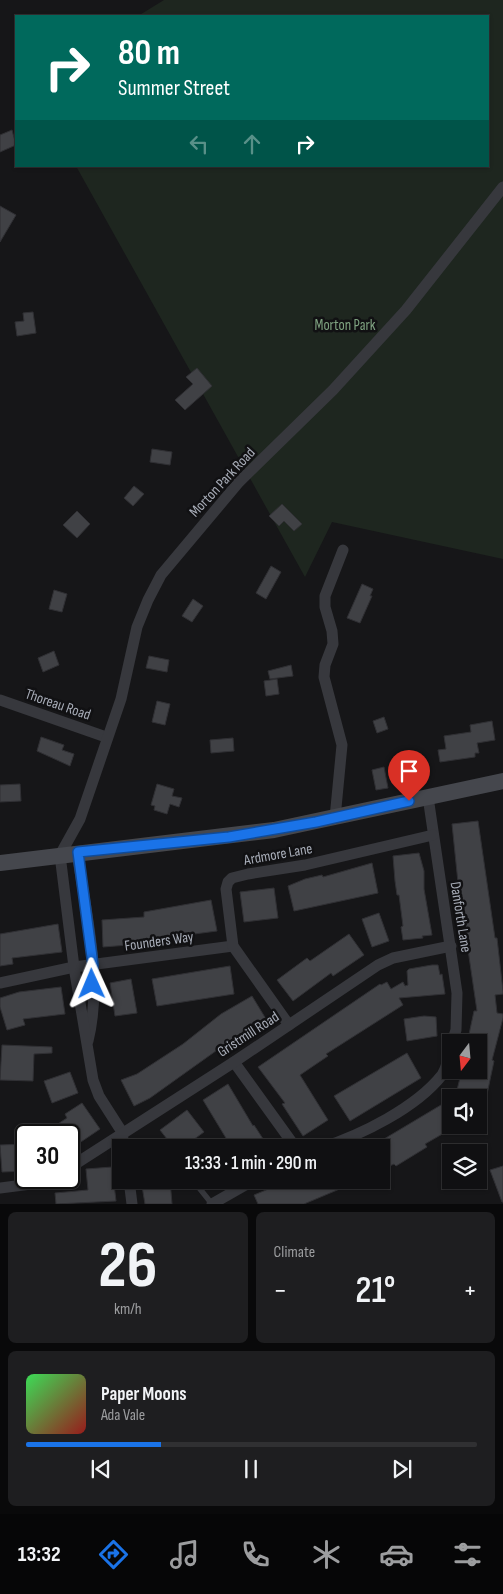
<!DOCTYPE html>
<meta charset="utf-8">
<style>
body{margin:0;font-family:"Sofia Sans Condensed",sans-serif;background:#1e1e20;color:#f1f3f6;height:100vh;display:flex;flex-direction:column;font-size:19px;white-space:nowrap}
*{box-sizing:border-box;margin:0}
p{font-size:16px;color:#9c9d9f}
.icon{flex:none;width:28px;height:28px;fill:none;stroke:currentColor;stroke-width:2;stroke-linecap:round;stroke-linejoin:round}
.map{position:relative;height:1204px;overflow:hidden}
.sheet{display:flex;flex-direction:column;gap:8px;padding:8px;background:#09090a;flex:1}
.sheet>*{flex:none}
.top-card{position:absolute;left:15px;top:15px;width:474px;height:152px;border-radius:0px;box-shadow:0 1px 4px #0004,0 0 0 1px #303032;background:#00695c;color:#fff;overflow:hidden}
.needle{width:32px;rotate:196deg}
.controls{position:absolute;left:442px;top:1034px;display:grid;gap:10px}
.controls a{display:grid;place-items:center;width:45px;height:45px;border-radius:0px;background:#101012;box-shadow:0 1px 4px #0004,0 0 0 1px #303032;font-size:25px}
.speed{position:absolute;left:15px;top:1124px;display:flex;gap:10px;font-size:25px;font-weight:700;text-align:center}
.speed>*{display:grid;place-content:center;width:65px;height:65px;border-radius:50%;background:#101012;box-shadow:0 1px 4px #0004,0 0 0 1px #303032;line-height:1}
.speed .limit{border:2px solid #111;border-radius:8px;background:#fff;color:#111}
.pin{position:absolute;display:grid;place-items:center;width:42px;height:42px;color:#fff;margin:-51px -21px;border-radius:50% 50% 50% 0;rotate:-45deg;box-shadow:0 0 5px #0007}
.pin .icon{rotate:45deg}
.me{position:absolute;width:55px;margin:-28px;rotate:359deg;stroke-linejoin:round;filter:drop-shadow(0 0 4px #0008)}
.turn{display:flex;align-items:center;gap:18px;height:105px;padding:0 20px;font-size:22px}
.turn .icon{width:65px;height:65px;stroke-width:2.5}
.turn b{display:block;font-size:35px;line-height:42px}
.lanes{display:flex;align-items:center;height:48px;padding:0 20px;background:#0003;justify-content:center;gap:25px;direction:ltr}
.lanes .off{opacity:.35}
.big{font-size:38px;font-weight:600;line-height:1.1}
.sheet .widget{flex:1;display:flex;flex-direction:column;justify-content:center;gap:8px;min-width:0;padding:0 18px;border-radius:8px;background:#1e1e20}
.sheet .dial{align-items:center;gap:0}
.dial b{font-size:65px;line-height:1}
.song{display:flex;align-items:center;gap:15px}
.cover{width:60px;height:60px;border-radius:8px;background:linear-gradient(135deg,hsl(130 70% 55%),hsl(0 70% 35%))}
.played{height:5px;border-radius:2px;background:linear-gradient(90deg,#1a73e8 30%,#303032 30%)}
.keys{display:flex;justify-content:space-around;direction:ltr}
.heat{display:flex;justify-content:space-between;align-items:center;font-size:28px;direction:ltr}
.sheet .tiles{flex:1;display:grid;gap:8px;grid-template-columns:1fr 1fr}
.widget:last-child{grid-column:span 2}
.trip{position:absolute;left:112px;top:1139px;width:278px;height:50px;border-radius:0px;background:#101012;box-shadow:0 1px 4px #0004,0 0 0 1px #303032;font-weight:600;line-height:50px;text-align:center}
.dock{display:flex;height:80px;justify-content:space-around;align-items:center;background:#060607;color:#9c9d9f}
.dock .icon{width:35px;height:35px}
.dock .selected{color:#1a73e8}
.dock b{font-size:22px;color:#f1f3f6}
.map>svg:first-child{display:block}
</style>
<div class="map">
<svg width="503" height="1204" viewBox="0 0 503 1204">
<rect width="100%" height="100%" fill="#161618"/>
<!-- green -->
<path fill="#1e261f" d="M164,0H503V559L332,522L305,577L76,166H488V16H138Z"/>
<!-- building -->
<g fill="#404145" stroke="#303034">
<path d="M12,130L16,145L0,152V135Z"/>
<path d="M0,206L16,215L0,242Z"/>
<path d="M33,312L36,333L17,336L15,322L24,321L23,313Z"/>
<path d="M197,368L212,386L185,410L175,400L193,384L186,377Z"/>
<path d="M152,449L172,452L170,465L150,462Z"/>
<path d="M134,486L144,494L133,506L124,498Z"/>
<path d="M282,504L302,524L294,531L284,521L279,526L269,516Z"/>
<path d="M77,511L90,524L77,538L63,525Z"/>
<path d="M271,566L281,572L266,599L256,593Z"/>
<path d="M362,584L373,589L370,596H372L360,623L347,618Z"/>
<path d="M54,590L67,594L62,612L49,609Z"/>
<path d="M193,599L203,606L192,622L182,616Z"/>
<path d="M54,651L59,665L43,672L38,658Z"/>
<path d="M149,656L169,660L167,672L146,668Z"/>
<path d="M291,665L293,676L270,679L268,671Z"/>
<path d="M277,679L279,694L266,696L264,681Z"/>
<path d="M157,701L170,704L165,725L152,722Z"/>
<path d="M384,717L388,729L377,733L373,721Z"/>
<path d="M492,721L495,740L477,743L479,753H475V757L440,762L438,750L446,749L444,736L471,732L470,725Z"/>
<path d="M41,737L64,745L62,750L74,754L70,766L37,751Z"/>
<path d="M233,738L234,751L211,753L210,740Z"/>
<path d="M384,767L388,788L376,790L372,770Z"/>
<path d="M20,784L21,801L0,802V785Z"/>
<path d="M157,784L174,789L172,796L182,798L179,807L170,804L167,814L154,810L155,806L151,805Z"/>
<path d="M478,821L495,938H497L503,991V994L495,995L497,1013L503,1014V1018L492,1060L494,1061L486,1099L456,1094L462,1070H479V1042H469L468,1039L474,1011H477L466,936L464,907L460,902L452,824Z"/>
<path d="M419,853L424,871V889L432,935L422,936L423,938L403,940L401,927L403,926L399,895H397L395,881L393,856Z"/>
<path d="M372,863L378,893L294,911L288,886L305,879L322,875L323,877Z"/>
<path d="M274,888L278,918L244,922L240,892Z"/>
<path d="M211,900L217,931L141,941V944L103,947L102,920L144,917V912Z"/>
<path d="M379,913L389,941L372,947L362,919Z"/>
<path d="M58,924L62,952L12,958L13,964L0,966V934Z"/>
<path d="M349,934L364,955L333,976L331,973L293,1001L277,980L307,958L310,961Z"/>
<path d="M432,965H438L440,975L442,974L445,994L399,998L403,1005L326,1054L328,1056L300,1075L328,1120L303,1136L282,1104L285,1103L258,1067L380,984L381,985L387,982L391,989L403,982L405,986L408,985L407,971L409,969Z"/>
<path d="M230,966L234,994L157,1006L152,979Z"/>
<path d="M131,979L137,1013L115,1016L110,983Z"/>
<path d="M61,987L65,1014L23,1019L25,1025L7,1030L0,1007V998L19,992Z"/>
<path d="M252,996L266,1019L227,1043L150,1098L134,1106L121,1080L137,1074L183,1044L221,1014Z"/>
<path d="M424,1016L436,1017L437,1036L407,1041L404,1019Z"/>
<path d="M2,1045L52,1047V1053L34,1054L33,1081L0,1080Z"/>
<path d="M407,1053L421,1078L350,1121L334,1096Z"/>
<path d="M70,1072L78,1093L52,1103L44,1081Z"/>
<path d="M228,1084L253,1126L254,1125L269,1148H232L203,1100Z"/>
<path d="M451,1099V1129L425,1144L427,1147L396,1166L394,1164L381,1170V1148H369Z"/>
<path d="M82,1103L100,1129L69,1150V1135H41L67,1118L65,1114Z"/>
<path d="M187,1110L204,1132L182,1148H174L160,1130Z"/>
<path d="M26,1144V1171L2,1172L0,1145Z"/>
<path d="M503,1166V1202H502L490,1170Z"/>
<path d="M112,1167L116,1201L56,1204L55,1193L88,1190L86,1169Z"/>
<path d="M141,1180H170L172,1204H145Z"/>
<path d="M290,1180H361L304,1204H258L254,1195Z"/>
</g>
<g fill="none" stroke-linecap="round" stroke-linejoin="round">
<!-- lane -->
<path stroke="#37383d" stroke-width="5.5" d="M196,1184L212,1204"/>
<!-- street -->
<g stroke="#37383d" stroke-width="11">
<path d="M0,700L106,737"/>
<path d="M428,797L457,993L456,1030L452,1042"/>
<path d="M335,818L342,745L324,677L325,665L333,644L332,631L325,607V596L343,550"/>
<path d="M77,853C86,913 103,980 88,1041"/>
<path d="M0,983L74,967L233,946"/>
<path d="M289,1025L233,946L226,889L228,882L232,878L248,874L305,865L433,835"/>
<path d="M234,1062L296,1148"/>
<path d="M124,1148L122,1132L99,1096L93,1080L74,967L60,855L80,819L121,699L137,627L148,600L161,575L239,482L333,390L406,310L503,187"/>
<path d="M321,1148C361,1135 416,1108 442,1075C447,1068 449,1055 451,1046"/>
<path d="M69,1168L234,1062L378,965L393,958L451,946"/>
<path d="M129,1180L132,1204"/>
<path d="M0,1188L39,1183L51,1178"/>
<path d="M212,1204L254,1180"/>
</g>
<!-- secondary -->
<path stroke="#45474d" stroke-width="16" d="M0,863L274,830L503,781"/>
</g>
<g fill="none" stroke-linecap="round" stroke-linejoin="round">
<defs>
<path id="route" d="M92,984L93,965L78,852L229,837L316,822L409,801"/>
</defs>
<!-- route casing -->
<use href="#route" stroke="#114b97" stroke-width="12"/>
<!-- route -->
<use href="#route" stroke="#1a73e8" stroke-width="9"/>
</g>
<g text-anchor="middle" stroke-width="5" stroke-linejoin="round" paint-order="stroke">
<!-- park labels -->
<g font-size="15" fill="#7fa381" stroke="#111113">
<text x="345" y="330">Morton Park</text>
</g>
<!-- street labels -->
<g font-size="15" fill="#a8adb8" stroke="#111113">
<text transform="translate(222 482) rotate(-47)" y="5">Morton Park Road</text>
<text transform="translate(58 704) rotate(19)" y="5">Thoreau Road</text>
<text transform="translate(278 854) rotate(-10)" y="5">Ardmore Lane</text>
<text transform="translate(461 917) rotate(81)" y="5">Danforth Lane</text>
<text transform="translate(159 941) rotate(-8)" y="5">Founders Way</text>
<text transform="translate(248 1034) rotate(-33)" y="5">Gristmill Road</text>
</g>
</g>
</svg>
<div class="controls">
<a><svg class="needle" viewBox="-14 -14 28 28"><path d="M0-13l5 13h-10z" fill="#e53935"/><path d="M0 13l5-13h-10z" fill="#9c9d9f"/></svg></a>
<a><svg class="icon" aria-label="sound" viewBox="0 0 24 24"><path d="M4 9h4l5-4v14l-5-4H4zM17 9q2 3 0 6"/></svg></a>
<a><svg class="icon" aria-label="layers" viewBox="0 0 24 24"><path d="M12 4l9 5-9 5-9-5zM3 14l9 5 9-5"/></svg></a>
</div>
<div class="speed"><div class="limit">30</div></div>
<div class="pin" style="left:409px;top:801px;background:#d93025"><svg class="icon" aria-label="arrive" viewBox="0 0 24 24"><path d="M6 21V4h12l-3 4 3 4H6"/></svg></div>
<svg class="me" style="left:92px;top:984px" viewBox="-20 -20 40 40"><path d="M0-17L14 15 0 8-14 15z" fill="#1a73e8" stroke="#fff" stroke-width="4"/></svg>
<div class="trip">13:33 · 1 min · 290 m</div>
<div class="top-card">
<div class="turn"><svg class="icon" aria-label="right" viewBox="0 0 24 24"><path d="M7 20v-9h11M14 6l5 5-5 5"/></svg><div><b>80 m</b>Summer Street</div></div>
<div class="lanes"><svg class="icon off" aria-label="left" viewBox="0 0 24 24"><path d="M17 20v-9H6M10 6l-5 5 5 5"/></svg><svg class="icon off" aria-label="ahead" viewBox="0 0 24 24"><path d="M12 20V5M6 11l6-6 6 6"/></svg><svg class="icon" aria-label="right" viewBox="0 0 24 24"><path d="M7 20v-9h11M14 6l5 5-5 5"/></svg></div>
</div>
</div>
<section class="sheet">
<div class="tiles">
<div class="widget dial"><b>26</b><p>km/h</p></div>
<div class="widget"><p>Climate</p>
<div class="heat"><a>−</a><b class="big">21°</b><a>+</a></div>
</div>
<div class="widget">
<div class="song"><i class="cover"></i><div><b>Paper Moons</b><p>Ada Vale</p></div></div>
<div class="played"></div>
<div class="keys"><svg class="icon" aria-label="previous" viewBox="0 0 24 24"><path d="M18 5L8 12l10 7zM5 5v14"/></svg><svg class="icon" aria-label="pause" viewBox="0 0 24 24"><path d="M8 5v14M16 5v14"/></svg><svg class="icon" aria-label="next" viewBox="0 0 24 24"><path d="M6 5l10 7-10 7zM19 5v14"/></svg></div>
</div>
</div>
</section>
<nav class="dock">
<b>13:32</b>
<svg class="icon selected" aria-label="directions" viewBox="0 0 24 24"><path d="M12 3l9 9-9 9-9-9zM9 14v-3h6M13 9l2 2-2 2"/></svg>
<svg class="icon" aria-label="music" viewBox="0 0 24 24"><path d="M9 18V5l10-2v13"/><circle cx="6" cy="18" r="3"/><circle cx="16" cy="16" r="3"/></svg>
<svg class="icon" aria-label="phone" viewBox="0 0 24 24"><path d="M5 4h4l2 5-3 2q2 4 5 5l2-3 5 2v4C11 20 4 13 5 4z"/></svg>
<svg class="icon" aria-label="climate" viewBox="0 0 24 24"><path d="M12 3v18M4 7l16 10M4 17L20 7"/></svg>
<svg class="icon" aria-label="car" viewBox="0 0 24 24"><path d="M5 17H2v-5l4-1 3-4h7l3 4 3 1v5h-3M9 17h6M6 11h13"/><circle cx="7" cy="17" r="2"/><circle cx="17" cy="17" r="2"/></svg>
<svg class="icon" aria-label="filters" viewBox="0 0 24 24"><path d="M4 7h16M4 17h16"/><circle cx="9" cy="7" r="2"/><circle cx="15" cy="17" r="2"/></svg>
</nav>
